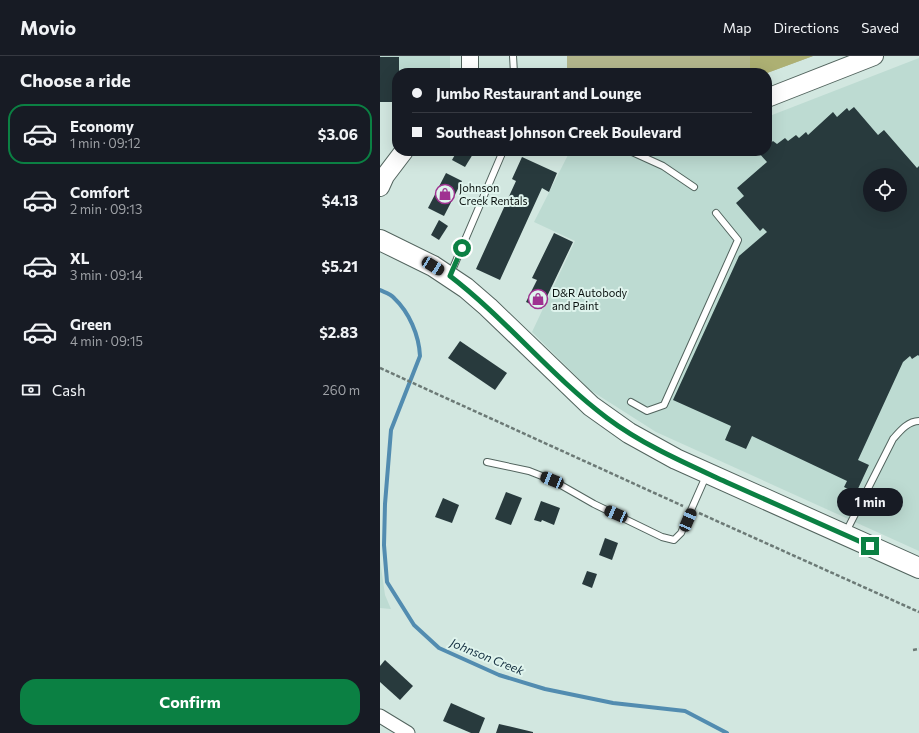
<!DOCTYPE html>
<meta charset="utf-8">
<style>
body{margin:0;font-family:Commissioner,sans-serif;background:#242831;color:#f1f3f6;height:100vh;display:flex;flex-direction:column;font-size:15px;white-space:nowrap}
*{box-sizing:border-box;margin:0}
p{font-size:13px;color:#9ea1a6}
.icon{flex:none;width:22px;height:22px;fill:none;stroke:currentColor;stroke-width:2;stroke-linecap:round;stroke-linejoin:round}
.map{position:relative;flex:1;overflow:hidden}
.side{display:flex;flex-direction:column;background:#171b24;width:380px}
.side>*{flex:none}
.banner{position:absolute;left:12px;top:12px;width:380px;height:88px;border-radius:16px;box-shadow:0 4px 16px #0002;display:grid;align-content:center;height:88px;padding:0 20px;background:#171b24}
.controls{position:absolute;left:483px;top:112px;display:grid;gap:8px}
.controls a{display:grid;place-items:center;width:44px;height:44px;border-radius:50%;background:#171b24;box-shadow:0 4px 16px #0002;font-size:20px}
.end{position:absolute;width:18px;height:18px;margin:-9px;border:5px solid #0b8043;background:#fff;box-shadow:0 0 0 2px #fff}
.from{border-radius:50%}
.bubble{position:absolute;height:28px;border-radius:14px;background:#171b24;box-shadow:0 4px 16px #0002;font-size:13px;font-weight:700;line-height:28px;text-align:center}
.car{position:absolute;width:12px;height:24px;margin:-12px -6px;border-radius:5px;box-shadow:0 0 3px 1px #0007;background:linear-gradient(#222 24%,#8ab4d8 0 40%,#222 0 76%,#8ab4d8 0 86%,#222 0)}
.banner b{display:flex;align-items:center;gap:14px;height:38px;font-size:15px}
.banner b+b{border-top:1px solid #363941}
.banner i{width:10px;height:10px;background:#f1f3f6}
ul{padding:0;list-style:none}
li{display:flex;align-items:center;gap:12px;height:60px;margin:0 8px 6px;padding:0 12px;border:2px solid transparent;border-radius:16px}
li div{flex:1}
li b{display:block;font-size:15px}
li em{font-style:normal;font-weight:700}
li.on{border-color:#0b8043}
li>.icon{width:36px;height:36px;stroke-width:1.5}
h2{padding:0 20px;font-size:18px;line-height:48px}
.pay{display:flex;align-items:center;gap:10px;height:44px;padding:0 20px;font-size:15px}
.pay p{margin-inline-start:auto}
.action{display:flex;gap:8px;margin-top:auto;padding:8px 20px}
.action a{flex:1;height:46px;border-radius:16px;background:#0b8043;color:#fff;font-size:16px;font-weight:700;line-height:46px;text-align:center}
header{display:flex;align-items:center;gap:24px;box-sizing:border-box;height:56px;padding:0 20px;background:#171b24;border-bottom:1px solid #363941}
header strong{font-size:19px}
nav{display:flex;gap:22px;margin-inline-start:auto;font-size:14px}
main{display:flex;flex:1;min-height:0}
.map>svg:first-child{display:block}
</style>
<header>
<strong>Movio</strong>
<nav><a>Map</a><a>Directions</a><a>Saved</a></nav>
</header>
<main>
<section class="side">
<h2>Choose a ride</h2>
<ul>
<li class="on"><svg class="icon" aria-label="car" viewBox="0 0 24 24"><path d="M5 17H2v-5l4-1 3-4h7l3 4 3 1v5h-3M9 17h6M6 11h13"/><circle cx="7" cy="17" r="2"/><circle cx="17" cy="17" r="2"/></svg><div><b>Economy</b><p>1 min · 09:12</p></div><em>$3.06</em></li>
<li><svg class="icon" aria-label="car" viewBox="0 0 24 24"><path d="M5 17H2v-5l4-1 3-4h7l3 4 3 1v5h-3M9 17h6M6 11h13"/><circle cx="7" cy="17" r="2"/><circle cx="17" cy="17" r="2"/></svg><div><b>Comfort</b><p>2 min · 09:13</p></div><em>$4.13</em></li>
<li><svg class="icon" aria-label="car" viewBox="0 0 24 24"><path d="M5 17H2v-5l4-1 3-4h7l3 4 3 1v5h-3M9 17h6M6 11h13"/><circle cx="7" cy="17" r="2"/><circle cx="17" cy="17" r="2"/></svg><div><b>XL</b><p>3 min · 09:14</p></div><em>$5.21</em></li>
<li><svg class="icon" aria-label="car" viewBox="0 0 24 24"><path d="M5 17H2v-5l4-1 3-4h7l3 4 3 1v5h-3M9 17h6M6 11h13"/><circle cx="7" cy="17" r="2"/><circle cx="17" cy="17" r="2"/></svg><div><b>Green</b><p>4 min · 09:15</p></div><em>$2.83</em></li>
</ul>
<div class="pay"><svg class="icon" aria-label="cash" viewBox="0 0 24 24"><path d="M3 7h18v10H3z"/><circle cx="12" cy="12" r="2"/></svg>Cash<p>260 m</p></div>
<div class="action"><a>Confirm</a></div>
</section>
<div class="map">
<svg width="539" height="677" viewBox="0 0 539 677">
<rect width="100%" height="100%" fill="#d2e7e0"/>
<g fill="#bddbd2" fill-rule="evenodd">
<polygon points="0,0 70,0 70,17 17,17 0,45"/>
<path d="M539 2V495L276 376 210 334 152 276 195 185 154 166 190 95H387V61ZM490 119H520V149H490Z"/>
<polygon points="0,504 5,539 11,553 0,552"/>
</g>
<polygon fill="#b3b68c" points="187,0 433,0 387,17 187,17"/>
<polygon fill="#adb073" points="370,0 433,0 387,17 370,17"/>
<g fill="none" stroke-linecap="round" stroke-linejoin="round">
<path stroke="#528cb0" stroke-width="4" d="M0 234C4 236 11 238 14 242 29 256 39 279 40 300L11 374 5 448 4 489 7 526 34 569 59 592 119 619 165 633 233 647 305 655 347 677"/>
</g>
<g fill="#283a3d" fill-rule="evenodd">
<polygon points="0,1 19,1 19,17 17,17 17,46 0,46"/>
<path d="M474 51 498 79 504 74 537 112 539 110V300L538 299 532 303 530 300 523 306 478 404 489 409 476 437 464 431 467 425 372 380 366 393 345 384 351 370 293 344 359 200 387 176 383 172 380 175 356 147 364 140 357 132 387 106 379 97 387 95V90L393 85 397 88 405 82 408 85 416 79 419 82 426 76 428 79 453 56 457 61 467 52 469 55ZM490 119H520V149H490Z"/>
<polygon points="77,95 88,95 93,98 85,111 72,104"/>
<polygon points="142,101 177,117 169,136 162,132 120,224 96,213 136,125 132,123"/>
<polygon points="66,117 82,125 64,160 48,152"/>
<polygon points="59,164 68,170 59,184 51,179"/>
<polygon points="174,177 193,186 161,253 146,246 157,224 152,222"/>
<polygon points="80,285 127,317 115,334 68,302"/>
<polygon points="126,436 142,442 131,469 115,463"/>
<polygon points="63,442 79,449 72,467 55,461"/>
<polygon points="161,445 180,452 174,469 162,464 161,466 154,464"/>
<polygon points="225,482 238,487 232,504 219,499"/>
<polygon points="207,515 217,518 212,532 202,528"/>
<polygon points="5,604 33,630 20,644 0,626 0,610"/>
<polygon points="71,647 105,662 99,677 91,677 63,665"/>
<polygon points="119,668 153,676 153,677 116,677"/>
</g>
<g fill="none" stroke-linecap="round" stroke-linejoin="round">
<g stroke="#52645e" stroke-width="8">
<g id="service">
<polyline points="133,0 134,17"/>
<polyline points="250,95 283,110 314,131"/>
<polyline points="70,219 123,95"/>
<polyline points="251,346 267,355 284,349 358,184 336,157"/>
<polyline points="107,406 149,415 172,424 214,448 282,481 294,484 301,477 326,420"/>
<path d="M466 476 513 383C520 375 528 365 539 365"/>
</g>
</g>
<g stroke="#52645e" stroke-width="15">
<polyline id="minor" points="0,660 28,677"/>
</g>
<g stroke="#52645e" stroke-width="18">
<polyline id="tertiary" points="90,0 90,17"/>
</g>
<g stroke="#52645e" stroke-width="20">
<g id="secondary">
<polyline points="387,42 494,0"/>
<polyline points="0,131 5,120 24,95"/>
</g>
</g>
<g stroke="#52645e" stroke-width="22">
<polyline id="primary" points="0,184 53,210 86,232 108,251 211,350 249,377 296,403 539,512"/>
</g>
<g stroke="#6c7a76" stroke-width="2.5" stroke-dasharray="4 2" stroke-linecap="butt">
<polyline points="0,312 303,450"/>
<polyline points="319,457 539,556"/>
<polyline points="533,594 539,593"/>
</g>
<use href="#service" stroke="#fff" stroke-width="6"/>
<use href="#minor" stroke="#fff" stroke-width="13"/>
<use href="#tertiary" stroke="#fff" stroke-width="16"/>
<use href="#secondary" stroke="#fff" stroke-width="18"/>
<use href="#primary" stroke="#fff" stroke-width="20"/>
</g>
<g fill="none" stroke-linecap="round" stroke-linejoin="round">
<path stroke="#0b8043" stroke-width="5" d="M82 192 70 220C126 263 170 319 227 362 263 389 305 407 346 426 394 447 442 469 490 490"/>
</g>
<defs>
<g id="shop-ring" transform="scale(1)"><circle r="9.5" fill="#dff4ed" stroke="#9f3291" stroke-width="1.5"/><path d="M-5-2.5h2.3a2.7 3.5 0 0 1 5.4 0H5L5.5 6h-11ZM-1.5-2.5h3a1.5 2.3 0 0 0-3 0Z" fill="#9f3291"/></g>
</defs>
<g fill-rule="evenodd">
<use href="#shop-ring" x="65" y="138"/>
<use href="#shop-ring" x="158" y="243"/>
</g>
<g text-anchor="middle" stroke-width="4" stroke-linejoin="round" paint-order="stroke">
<g font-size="11" fill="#080f0d" stroke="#dff4ed" text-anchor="start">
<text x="79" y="136">Johnson<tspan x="79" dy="13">Creek Rentals</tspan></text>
<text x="172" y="241">D&amp;R Autobody<tspan x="172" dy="13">and Paint</tspan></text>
</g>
<g font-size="12" font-style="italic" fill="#132e3f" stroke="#dff4ed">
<text transform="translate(107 601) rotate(22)" y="4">Johnson Creek</text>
</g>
</g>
</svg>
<div class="controls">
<a><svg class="icon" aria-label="locate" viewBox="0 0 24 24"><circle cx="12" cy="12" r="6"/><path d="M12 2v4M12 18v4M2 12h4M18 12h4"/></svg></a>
</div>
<i class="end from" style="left:82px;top:192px"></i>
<i class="end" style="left:490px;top:490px"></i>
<div class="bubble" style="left:457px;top:432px;width:66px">1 min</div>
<i class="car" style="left:53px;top:210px;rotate:122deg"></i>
<i class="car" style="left:172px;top:424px;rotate:292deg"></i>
<i class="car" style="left:236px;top:458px;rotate:293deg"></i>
<i class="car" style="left:308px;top:464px;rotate:23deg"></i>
<div class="banner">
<b><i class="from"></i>Jumbo Restaurant and Lounge</b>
<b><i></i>Southeast Johnson Creek Boulevard</b>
</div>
</div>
</main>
